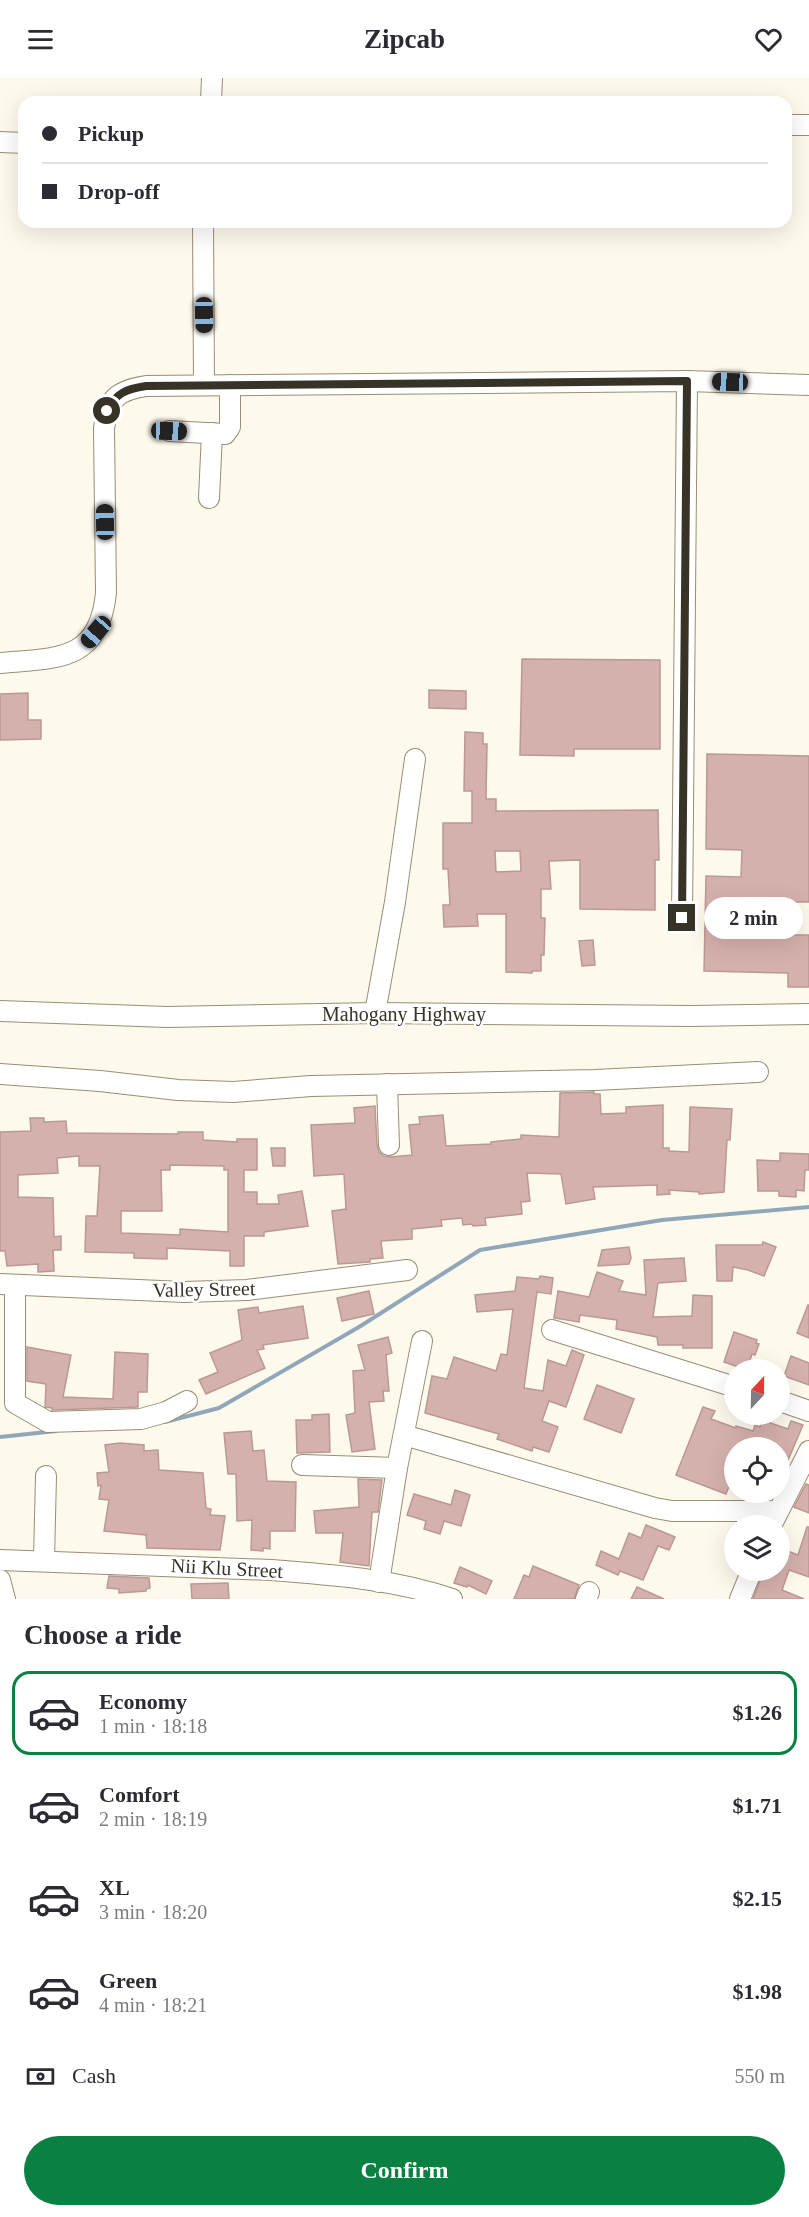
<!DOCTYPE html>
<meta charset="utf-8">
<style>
body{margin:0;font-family:Georgia,serif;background:#f2f2f3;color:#2b2b33;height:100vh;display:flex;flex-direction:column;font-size:22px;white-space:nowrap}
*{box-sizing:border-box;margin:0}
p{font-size:20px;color:#7c7c81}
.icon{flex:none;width:33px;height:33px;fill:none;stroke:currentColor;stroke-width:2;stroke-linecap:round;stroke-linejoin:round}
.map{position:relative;height:1521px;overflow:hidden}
.details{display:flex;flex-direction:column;background:#fff;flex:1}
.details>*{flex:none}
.hud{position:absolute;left:18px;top:18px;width:774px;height:132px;border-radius:18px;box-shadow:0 6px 24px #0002;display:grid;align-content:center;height:132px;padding:0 24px;background:#fff}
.needle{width:39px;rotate:22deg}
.fabs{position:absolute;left:724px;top:1281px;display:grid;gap:12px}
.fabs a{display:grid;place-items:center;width:66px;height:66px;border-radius:50%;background:#fff;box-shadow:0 6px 24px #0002;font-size:30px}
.end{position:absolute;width:27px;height:27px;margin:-14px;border:8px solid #383327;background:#fff;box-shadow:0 0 0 3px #fff}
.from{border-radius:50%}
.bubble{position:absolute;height:42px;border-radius:21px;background:#fff;box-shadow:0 6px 24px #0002;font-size:20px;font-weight:800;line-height:42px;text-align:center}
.car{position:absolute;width:18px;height:36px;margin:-18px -9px;border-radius:8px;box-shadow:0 0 4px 2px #0007;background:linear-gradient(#222 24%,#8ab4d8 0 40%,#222 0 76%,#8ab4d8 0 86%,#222 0)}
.hud b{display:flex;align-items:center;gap:21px;height:57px;font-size:22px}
.hud b+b{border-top:2px solid #e1e1e2}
.hud i{width:15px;height:15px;background:#2b2b33}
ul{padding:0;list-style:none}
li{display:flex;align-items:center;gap:18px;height:84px;margin:0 12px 9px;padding:0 12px;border:3px solid transparent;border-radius:18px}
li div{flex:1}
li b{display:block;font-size:22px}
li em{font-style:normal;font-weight:800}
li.on{border-color:#0b8043}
li>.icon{width:54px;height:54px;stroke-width:1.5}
h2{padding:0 24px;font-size:27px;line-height:72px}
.pay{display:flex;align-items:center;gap:15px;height:66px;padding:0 24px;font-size:22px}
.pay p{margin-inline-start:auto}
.button{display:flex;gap:12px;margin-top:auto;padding:12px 24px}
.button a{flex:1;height:69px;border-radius:36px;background:#0b8043;color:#fff;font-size:24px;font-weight:800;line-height:69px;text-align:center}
header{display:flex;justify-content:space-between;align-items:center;height:78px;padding:0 24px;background:#fff;font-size:27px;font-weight:800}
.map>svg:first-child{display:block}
</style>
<header><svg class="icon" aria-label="menu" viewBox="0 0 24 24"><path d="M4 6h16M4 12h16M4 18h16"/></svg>Zipcab<svg class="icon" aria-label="heart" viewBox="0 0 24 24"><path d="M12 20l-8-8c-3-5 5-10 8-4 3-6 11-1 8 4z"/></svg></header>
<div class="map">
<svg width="809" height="1521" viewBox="0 0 809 1521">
<rect width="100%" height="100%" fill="#fef9ed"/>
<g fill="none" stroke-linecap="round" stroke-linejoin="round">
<g stroke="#90a7b9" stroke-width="4">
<polyline points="165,1344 219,1330 359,1249 480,1172 662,1142 809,1129"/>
<polyline points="0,1359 56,1353"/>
</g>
</g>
<g fill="#d5b1ad" stroke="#bb9894" stroke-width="1.5" fill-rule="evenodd">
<polygon points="522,581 660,582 660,671 574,671 574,678 520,677"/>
<polygon points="429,612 466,613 466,631 429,630"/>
<polygon points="28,615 28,642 41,642 41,661 0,662 0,616"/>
<path d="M465 654 483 655V666H487L486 721H496V733L658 732 659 782H655V832L580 831V782L549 783 551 811H541V840H545L544 877H541V893H532V895L506 894V836H477L478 848 444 849 443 827H450L448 791H443V745H472V713H464ZM495 773H520L521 793 496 794Z"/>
<polygon points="707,676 809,678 809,824 788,824 787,857 809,857 809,909 788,909 788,895 704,893 706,798 741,799 742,772 706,771"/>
<polygon points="593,862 595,887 582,888 579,863"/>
<polygon points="594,1014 594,1016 600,1016 601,1036 626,1035 626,1029 663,1027 663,1070 669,1070 669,1073 689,1074 690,1029 732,1031 730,1062 727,1062 724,1114 699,1116 699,1114 669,1112 670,1116 657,1117 657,1107 593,1109 595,1121 566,1126 561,1096 527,1095 530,1123 521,1124 522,1136 485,1140 486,1147 473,1148 472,1146 463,1147 462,1140 441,1142 442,1148 412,1151 412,1161 381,1163 383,1180 370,1181 370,1184 338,1186 332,1133 346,1131 344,1096 314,1098 311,1047 355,1045 354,1030 375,1028 377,1067 379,1074 384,1078 391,1079 412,1077 409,1047 420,1046 419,1039 443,1037 446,1068 491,1066 491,1064 521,1061 521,1057 559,1059 560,1015"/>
<path d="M30 1040H44V1044L66 1043 67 1055 178 1056V1054H203V1062L237 1064V1061H257V1092H244V1114H257V1126H279L278 1117 302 1113 308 1148 264 1154V1158H244V1188H230V1173L167 1170V1181L134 1180V1175L85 1174 86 1138H97L100 1088H79V1078L57 1080 58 1095 18 1097V1119L53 1120 54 1159 61 1158V1172H53L54 1193 38 1194V1186L7 1188 5 1173H0V1054L31 1053ZM170 1087 224 1088V1092H228V1154L180 1151V1157L121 1155V1133H162L161 1092H170Z"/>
<polygon points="271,1070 285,1070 285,1088 273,1088"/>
<polygon points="780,1075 809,1076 809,1092 805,1092 804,1113 796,1112 796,1119 779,1118 779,1113 758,1113 757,1082 780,1083"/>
<polygon points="763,1164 776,1169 764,1198 748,1192 733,1189 732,1203 717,1203 716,1167 762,1167"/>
<polygon points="629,1169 631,1180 629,1186 598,1188 602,1172"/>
<polygon points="684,1180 686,1203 658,1205 653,1239 692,1238 693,1217 712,1218 712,1270 683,1270 683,1267 658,1267 657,1259 616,1251 617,1242 580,1237 579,1244 554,1240 558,1213 589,1219 597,1194 623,1203 619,1213 646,1217 644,1182"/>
<polygon points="540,1198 553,1200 551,1216 537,1214 524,1310 543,1313 548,1282 566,1288 572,1272 584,1277 566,1329 549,1323 542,1343 558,1349 549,1374 533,1369 532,1373 497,1361 499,1356 425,1335 432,1298 447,1301 454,1279 496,1293 501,1276 507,1277 513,1231 477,1234 475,1217 515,1213 517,1199 539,1201"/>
<polygon points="369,1213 374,1236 342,1243 337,1220"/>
<polygon points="808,1227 809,1227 809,1260 797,1255"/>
<polygon points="303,1228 308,1260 263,1267 264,1271 257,1272 265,1290 206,1316 199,1302 218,1294 210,1275 242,1262 238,1232 258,1229 259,1235"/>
<polygon points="734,1254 757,1262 756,1265 759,1266 755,1277 752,1276 747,1292 724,1284"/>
<polygon points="388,1259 392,1275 386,1277 389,1313 383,1313 384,1323 369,1324 375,1371 352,1374 346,1337 355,1335 353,1293 365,1292 358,1267"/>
<polygon points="27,1269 71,1277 63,1319 113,1321 115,1274 148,1276 147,1314 138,1314 138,1329 52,1332 52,1330 45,1329 46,1306 27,1303"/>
<polygon points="791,1278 809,1285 809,1307 784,1298"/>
<polygon points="597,1307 634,1321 621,1355 584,1341"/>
<polygon points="703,1329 715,1333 711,1341 736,1350 736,1348 753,1353 755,1347 760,1349 762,1342 788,1351 791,1343 803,1347 780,1401 780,1370 735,1370 735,1393 726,1416 676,1397"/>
<polygon points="329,1336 330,1374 297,1375 296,1342 312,1342 312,1337"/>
<polygon points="251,1353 253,1373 264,1372 267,1403 296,1404 295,1453 270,1453 270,1471 263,1470 263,1473 251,1472 252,1442 237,1443 236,1396 228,1396 224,1355"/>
<polygon points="120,1365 144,1367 144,1373 158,1372 159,1392 203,1395 206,1430 211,1431 210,1437 225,1438 220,1472 147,1470 146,1457 104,1453 109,1422 99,1421 101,1407 98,1408 97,1395 109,1394 105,1367"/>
<polygon points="358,1401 382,1402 378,1434 372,1434 369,1488 340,1484 343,1455 316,1455 314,1433 359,1429"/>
<polygon points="806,1406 809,1407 809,1435 794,1429"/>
<polygon points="455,1412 470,1417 461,1448 444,1443 440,1456 424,1451 426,1443 407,1437 414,1416 451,1427"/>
<polygon points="646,1447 675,1459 669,1472 658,1468 643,1502 620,1493 618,1497 596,1487 601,1473 619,1481 629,1455 641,1460"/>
<polygon points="807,1449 809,1449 809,1499 789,1492 782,1512 804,1521 753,1521 764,1492 780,1492 780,1470 798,1477"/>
<polygon points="533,1488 579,1507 574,1521 514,1521 524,1497 529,1499"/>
<polygon points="460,1489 492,1503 486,1516 468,1507 467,1509 454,1505"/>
<polygon points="109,1498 149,1500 150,1510 146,1511 146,1513 119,1515 119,1511 107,1510"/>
<polygon points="228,1505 229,1521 192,1521 191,1506"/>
<polygon points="637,1509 664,1521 631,1521"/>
</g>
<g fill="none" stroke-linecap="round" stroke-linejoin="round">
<g stroke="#998e72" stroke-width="22">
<g id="minor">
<polyline points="211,24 212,0"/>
<polyline points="786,47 809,47"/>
<polyline points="0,64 24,65"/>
<polyline points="203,144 204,307"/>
<polyline points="169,353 225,356 230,349 230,307"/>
<polyline points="209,420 212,355"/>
<path d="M0 585C57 580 99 584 106 515L104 350C109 320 116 313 146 308L687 303 809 307"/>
<polyline points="682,840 687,303"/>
<polyline points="0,933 167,939 375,935 691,938 809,936"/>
<polyline points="375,935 395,824 415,681"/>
<polyline points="0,996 100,1003 178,1012 233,1014 311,1008 595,1002 758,994"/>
<polyline points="387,1006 389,1067"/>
<polyline points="0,1206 184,1214 247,1212 407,1192"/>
<polyline points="15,1207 15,1325 48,1344 141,1341 166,1334 187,1323"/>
<polyline points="552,1252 735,1309"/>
<polyline points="780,1323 809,1333"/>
<polyline points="404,1357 655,1430 672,1433 777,1433"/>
<polyline points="302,1387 397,1390"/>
<polyline points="771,1448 809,1373"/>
<path d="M0 1482 272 1492C332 1497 395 1501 452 1521"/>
<polyline points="44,1482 46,1398"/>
<polyline points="0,1502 5,1521"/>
<polyline points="379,1504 397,1390 422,1263"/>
<polyline points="586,1521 589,1514"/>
<polyline points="740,1521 752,1492"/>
</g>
</g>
<use href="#minor" stroke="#fff" stroke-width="20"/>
</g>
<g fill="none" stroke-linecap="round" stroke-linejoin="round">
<path stroke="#383327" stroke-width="8" d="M107 333C116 315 126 311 146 308L687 303 682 840"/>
</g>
<g text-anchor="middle" stroke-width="5" stroke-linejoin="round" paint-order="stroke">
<g font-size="20" fill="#383327" stroke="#fff">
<text x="404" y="943">Mahogany Highway</text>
<text transform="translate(204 1211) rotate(-1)" y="7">Valley Street</text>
<text transform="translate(227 1490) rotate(3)" y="7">Nii Klu Street</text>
</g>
</g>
</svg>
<div class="fabs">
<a><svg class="needle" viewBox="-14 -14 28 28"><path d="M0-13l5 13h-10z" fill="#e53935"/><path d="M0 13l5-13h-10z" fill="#7c7c81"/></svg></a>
<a><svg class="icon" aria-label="locate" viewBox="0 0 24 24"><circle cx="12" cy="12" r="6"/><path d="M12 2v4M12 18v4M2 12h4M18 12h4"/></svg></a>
<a><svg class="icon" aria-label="layers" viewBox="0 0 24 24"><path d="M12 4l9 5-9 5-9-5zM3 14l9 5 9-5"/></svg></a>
</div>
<i class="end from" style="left:107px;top:333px"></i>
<i class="end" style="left:682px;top:840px"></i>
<div class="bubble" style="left:704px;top:819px;width:99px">2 min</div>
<i class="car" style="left:204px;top:237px;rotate:179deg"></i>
<i class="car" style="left:730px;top:304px;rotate:272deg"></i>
<i class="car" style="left:169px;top:353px;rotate:92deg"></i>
<i class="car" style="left:105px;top:444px;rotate:359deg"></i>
<i class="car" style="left:96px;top:554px;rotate:221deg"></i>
<div class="hud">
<b><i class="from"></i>Pickup</b>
<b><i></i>Drop-off</b>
</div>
</div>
<section class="details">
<h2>Choose a ride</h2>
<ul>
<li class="on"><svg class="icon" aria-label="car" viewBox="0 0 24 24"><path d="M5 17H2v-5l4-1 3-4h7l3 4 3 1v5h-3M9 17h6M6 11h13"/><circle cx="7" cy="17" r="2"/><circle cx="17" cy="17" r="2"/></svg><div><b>Economy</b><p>1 min · 18:18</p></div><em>$1.26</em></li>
<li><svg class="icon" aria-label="car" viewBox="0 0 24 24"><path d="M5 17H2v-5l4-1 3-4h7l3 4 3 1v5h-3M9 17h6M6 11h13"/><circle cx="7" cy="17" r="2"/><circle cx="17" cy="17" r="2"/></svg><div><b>Comfort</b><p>2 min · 18:19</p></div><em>$1.71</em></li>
<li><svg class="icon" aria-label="car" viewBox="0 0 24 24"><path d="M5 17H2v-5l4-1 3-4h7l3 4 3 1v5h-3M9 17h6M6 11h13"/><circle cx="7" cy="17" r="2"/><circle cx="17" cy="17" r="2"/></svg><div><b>XL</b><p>3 min · 18:20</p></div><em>$2.15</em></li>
<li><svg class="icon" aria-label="car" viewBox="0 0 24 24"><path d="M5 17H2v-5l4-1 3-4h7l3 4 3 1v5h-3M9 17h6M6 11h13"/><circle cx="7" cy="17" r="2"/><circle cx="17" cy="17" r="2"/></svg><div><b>Green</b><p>4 min · 18:21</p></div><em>$1.98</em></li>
</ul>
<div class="pay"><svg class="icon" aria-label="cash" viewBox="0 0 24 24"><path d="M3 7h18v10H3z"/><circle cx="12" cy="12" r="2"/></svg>Cash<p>550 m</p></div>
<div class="button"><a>Confirm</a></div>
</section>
